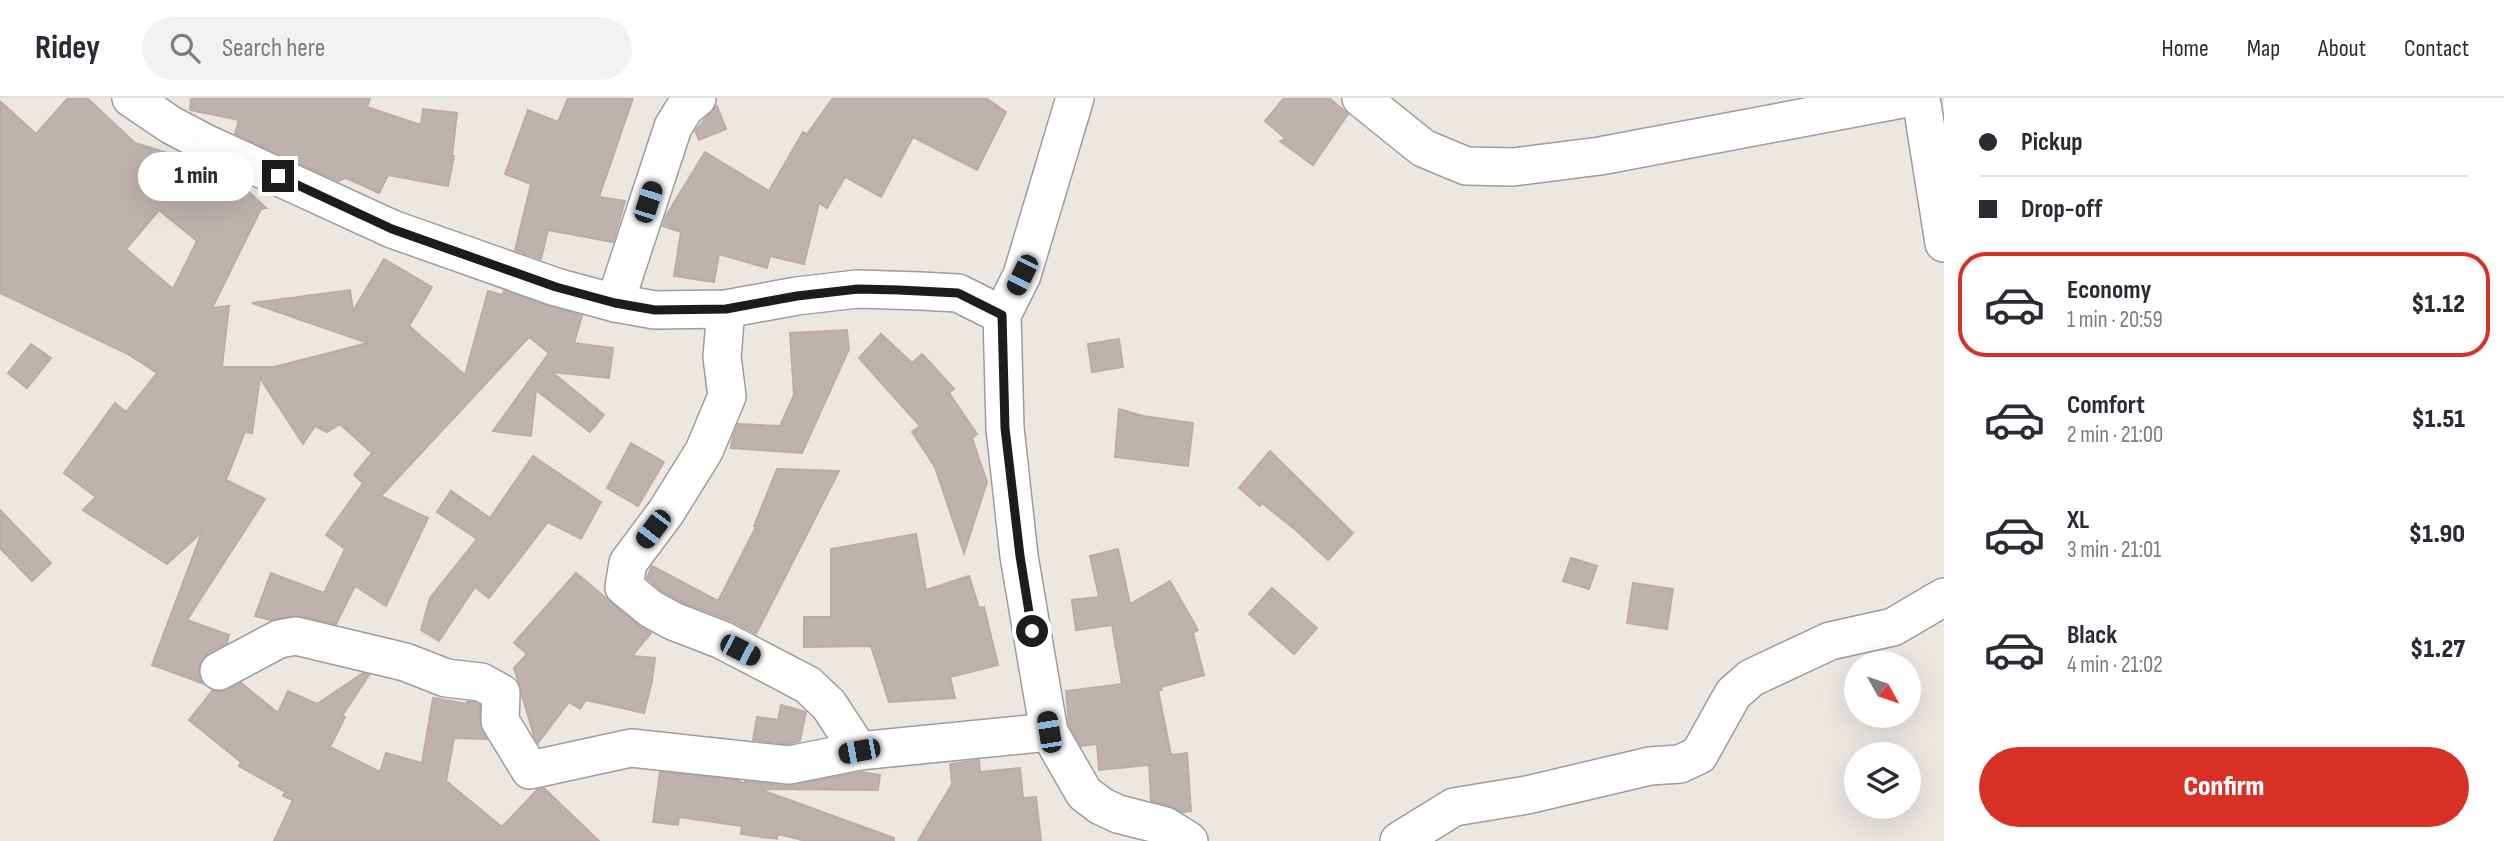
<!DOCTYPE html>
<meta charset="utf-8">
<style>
body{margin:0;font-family:"Sofia Sans Condensed",sans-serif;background:#f2f2f3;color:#2b2b33;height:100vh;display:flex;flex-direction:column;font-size:26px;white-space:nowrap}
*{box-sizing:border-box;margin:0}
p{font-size:23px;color:#7c7c81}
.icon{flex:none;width:38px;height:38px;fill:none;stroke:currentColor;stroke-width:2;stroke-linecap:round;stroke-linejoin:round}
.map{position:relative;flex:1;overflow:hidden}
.side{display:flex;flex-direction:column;background:#fff;width:560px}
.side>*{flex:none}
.banner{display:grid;align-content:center;height:154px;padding:0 35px;background:#fff}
.needle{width:46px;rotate:130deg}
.controls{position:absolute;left:1844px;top:553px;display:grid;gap:14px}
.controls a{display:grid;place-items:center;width:77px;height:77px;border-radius:50%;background:#fff;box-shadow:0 7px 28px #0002;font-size:35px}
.end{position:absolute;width:32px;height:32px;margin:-16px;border:9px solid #1c1c1c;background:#fff;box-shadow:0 0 0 4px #fff}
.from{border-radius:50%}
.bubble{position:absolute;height:49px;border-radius:24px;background:#fff;box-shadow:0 7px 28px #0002;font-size:23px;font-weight:800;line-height:49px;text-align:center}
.car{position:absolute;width:21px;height:42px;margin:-21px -10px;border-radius:9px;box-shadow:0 0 5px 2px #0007;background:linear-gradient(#222 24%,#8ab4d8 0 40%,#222 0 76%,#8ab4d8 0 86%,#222 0)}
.banner b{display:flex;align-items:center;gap:24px;height:66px;font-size:26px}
.banner b+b{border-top:2px solid #e1e1e2}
.banner i{width:18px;height:18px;background:#2b2b33}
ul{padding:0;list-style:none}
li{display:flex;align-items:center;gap:21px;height:105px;margin:0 14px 10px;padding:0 21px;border:4px solid transparent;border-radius:28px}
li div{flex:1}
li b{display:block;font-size:26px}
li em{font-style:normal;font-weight:800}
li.active{border-color:#d93025}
li>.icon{width:63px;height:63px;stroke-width:1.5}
.cta{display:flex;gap:14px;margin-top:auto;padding:14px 35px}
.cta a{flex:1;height:80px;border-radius:42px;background:#d93025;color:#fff;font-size:28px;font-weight:800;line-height:80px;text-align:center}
header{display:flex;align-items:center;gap:42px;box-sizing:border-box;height:98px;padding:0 35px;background:#fff;border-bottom:2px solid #e1e1e2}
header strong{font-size:33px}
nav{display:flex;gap:38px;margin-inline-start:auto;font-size:24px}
.search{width:490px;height:63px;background:#f2f2f3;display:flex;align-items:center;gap:18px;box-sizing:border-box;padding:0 24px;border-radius:38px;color:#7c7c81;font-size:26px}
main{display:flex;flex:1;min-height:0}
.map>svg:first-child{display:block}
</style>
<header>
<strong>Ridey</strong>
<div class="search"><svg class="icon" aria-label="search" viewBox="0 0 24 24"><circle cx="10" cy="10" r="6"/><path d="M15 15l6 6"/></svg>Search here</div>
<nav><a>Home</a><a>Map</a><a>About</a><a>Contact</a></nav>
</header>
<main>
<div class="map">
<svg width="1944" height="743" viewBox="0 0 1944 743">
<rect width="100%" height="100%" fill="#ede7e2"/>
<g fill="#bdb2ae" stroke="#bdaca5" stroke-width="2" fill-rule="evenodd">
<path d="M68 0H87L135 45 196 64 237 83 266 110 261 111 212 210 229 208 222 269H274L368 245 252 205 350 192 353 213 384 161 432 189 409 228 465 277 488 193 502 197 504 193 582 218 574 245 613 250 609 280 552 274 604 317 590 334 536 292 531 338 493 333 549 255 529 239 381 398 428 420 386 508 355 488 336 526 300 518 270 522 255 518 271 475 324 495 345 451 326 437 363 385 354 377 372 355 340 326 327 334 315 328 303 346 260 280 252 335 245 334 226 382 265 401 187 522 229 537 227 545 209 554 201 563 198 573 202 585 152 567 202 434 167 466 83 412 96 399 64 375 115 305 126 314 157 275 128 256 0 195V3L36 36ZM159 112 197 143 173 191 126 151Z"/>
<polygon points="191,0 370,0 367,9 421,27 423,11 457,15 452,58 454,58 448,88 388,77 379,95 346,80 338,83 235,36 239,22 190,12"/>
<polygon points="568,0 633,0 599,99 625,103 613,144 548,132 541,161 515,152 531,86 505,76 528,12 558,24"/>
<polygon points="833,0 986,0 1006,14 977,72 913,39 881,99 845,79 827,110 819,105 804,166 770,158 767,170 719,156 714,184 674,178 681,134 663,128 666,118 705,54 769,93 803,34 807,36"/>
<polygon points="1284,0 1329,0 1348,16 1313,67 1280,43 1286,41 1265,23"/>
<polygon points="717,8 726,31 699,42 695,33"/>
<polygon points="847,232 849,251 802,355 731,350 732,342 738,326 780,328 794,297 790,235"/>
<polygon points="881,236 912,265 922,256 954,291 949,295 977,336 972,340 987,384 964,455 935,369 912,334 920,328 859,260"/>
<polygon points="1119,241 1123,269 1092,274 1088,246"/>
<polygon points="31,246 51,260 27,290 8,275"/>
<polygon points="1119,311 1143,318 1193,325 1188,368 1115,359"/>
<polygon points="631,345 664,364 638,408 607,390"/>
<polygon points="1270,353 1353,435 1328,462 1297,433 1262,405 1260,408 1239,390"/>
<polygon points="533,358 601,404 581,441 548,424 489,500 475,489 439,543 421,532 430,500 477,441 437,414 451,393 490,420"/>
<polygon points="777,371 839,373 756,536 730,522 682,504 663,494 647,480 652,468 718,503 756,429 754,428"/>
<polygon points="0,412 51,465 32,483 0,450"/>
<polygon points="916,436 926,492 969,478 979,510 984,509 998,567 950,579 955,600 889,604 871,548 804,549 804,519 831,519 831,451"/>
<polygon points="1118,451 1130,506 1170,483 1198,532 1193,535 1204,577 1161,589 1162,592 1158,592 1171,657 1187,655 1191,713 1182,714 1170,708 1151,703 1149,667 1099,672 1097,646 1081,648 1069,627 1066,593 1122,586 1112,527 1076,532 1072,502 1099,499 1090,458"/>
<polygon points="1571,460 1597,468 1589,491 1563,483"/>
<polygon points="576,475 638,527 651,535 632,558 655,560 652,583 644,615 586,602 580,611 569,604 538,645 534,638 514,570 527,556 514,545"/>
<polygon points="1633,485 1673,491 1667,531 1627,525"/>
<polygon points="1272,490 1317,530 1294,556 1249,516"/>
<polygon points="363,575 369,577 342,618 345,619 330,649 380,674 386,655 422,665 433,600 467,606 467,604 475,604 480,607 479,623 487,641 454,640 446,683 502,729 537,692 544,690 599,743 274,743 293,702 283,698 285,694 239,668 241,664 189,622 213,592 219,594 228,592 241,585 278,615 288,593 317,606"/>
<polygon points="781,607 806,614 800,643 788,646 753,642 757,619 778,622"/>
<polygon points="979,662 980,674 1020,670 1023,700 1036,699 1041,743 918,743 952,686 950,666"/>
<polygon points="660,674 737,682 745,686 745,683 787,688 861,674 880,677 878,692 759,691 894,740 894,743 806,743 778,736 777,741 741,736 742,728 679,719 678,727 653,724"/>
</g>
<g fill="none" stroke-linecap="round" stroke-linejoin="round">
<g stroke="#9d9d9d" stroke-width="40">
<g id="street">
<polyline points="131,0 171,27 205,45 392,131 556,189 615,205 655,212 726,211 797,198 857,191 920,193 958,195 1002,217"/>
<polyline points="1075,0 1022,177 1002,217 1005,330 1019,458 1049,634 1084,695 1101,708 1118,716 1165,728 1189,743"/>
<polyline points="1361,0 1423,50 1466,68 1513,69 1600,58 1907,0"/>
<polyline points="1921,0 1944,145"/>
<polyline points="615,205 673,29 684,11 697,0"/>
<polyline points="726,211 722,259 727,298 704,353 666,414 628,465 624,489 651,511 673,523 722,542 808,587 829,607 859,653"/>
<polyline points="219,573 279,541 296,538 405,564 446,580 481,584 501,595 500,623 530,672 631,650 789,667 859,653 1049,634"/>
<polyline points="1399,743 1454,709 1527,697 1650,668 1680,666 1699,657 1733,596 1751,580 1830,543 1893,529 1944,499"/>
</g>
</g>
<use href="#street" stroke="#fff" stroke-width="37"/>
</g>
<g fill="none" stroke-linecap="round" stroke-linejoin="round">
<polyline stroke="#1c1c1c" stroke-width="9" points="278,78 392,131 556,189 615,205 655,212 726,211 797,198 858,191 899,192 958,195 1002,217 1005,330 1020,458 1032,533"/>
</g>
</svg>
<div class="controls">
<a><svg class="needle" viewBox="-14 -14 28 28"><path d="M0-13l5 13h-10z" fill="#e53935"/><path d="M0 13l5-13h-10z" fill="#7c7c81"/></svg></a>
<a><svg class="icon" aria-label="layers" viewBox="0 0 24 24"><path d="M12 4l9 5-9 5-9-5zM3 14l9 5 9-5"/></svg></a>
</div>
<i class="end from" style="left:1032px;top:533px"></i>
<i class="end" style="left:278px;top:78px"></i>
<div class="bubble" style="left:138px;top:54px;width:116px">1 min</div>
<i class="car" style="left:648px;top:104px;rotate:18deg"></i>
<i class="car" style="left:1022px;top:177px;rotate:206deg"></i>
<i class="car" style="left:653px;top:431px;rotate:217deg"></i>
<i class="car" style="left:740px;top:552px;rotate:117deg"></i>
<i class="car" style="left:1049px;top:634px;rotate:351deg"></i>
<i class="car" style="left:859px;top:653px;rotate:259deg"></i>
</div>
<section class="side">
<div class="banner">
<b><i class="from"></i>Pickup</b>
<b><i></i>Drop-off</b>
</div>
<ul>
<li class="active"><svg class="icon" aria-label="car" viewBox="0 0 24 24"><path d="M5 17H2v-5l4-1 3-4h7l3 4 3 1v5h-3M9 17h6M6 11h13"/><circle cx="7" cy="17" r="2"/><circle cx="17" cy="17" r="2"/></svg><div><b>Economy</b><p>1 min · 20:59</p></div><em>$1.12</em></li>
<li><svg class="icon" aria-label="car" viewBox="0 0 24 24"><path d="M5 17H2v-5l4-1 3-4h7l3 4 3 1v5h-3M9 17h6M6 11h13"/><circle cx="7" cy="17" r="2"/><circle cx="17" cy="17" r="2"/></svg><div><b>Comfort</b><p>2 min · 21:00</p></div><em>$1.51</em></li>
<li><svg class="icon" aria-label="car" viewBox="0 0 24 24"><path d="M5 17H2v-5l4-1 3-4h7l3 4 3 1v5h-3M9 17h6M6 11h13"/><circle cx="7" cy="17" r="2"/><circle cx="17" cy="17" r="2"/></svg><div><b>XL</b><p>3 min · 21:01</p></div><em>$1.90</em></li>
<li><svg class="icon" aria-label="car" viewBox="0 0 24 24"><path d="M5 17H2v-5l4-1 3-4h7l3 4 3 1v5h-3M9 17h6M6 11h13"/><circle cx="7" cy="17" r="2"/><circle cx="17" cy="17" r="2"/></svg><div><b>Black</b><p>4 min · 21:02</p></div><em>$1.27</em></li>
</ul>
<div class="cta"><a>Confirm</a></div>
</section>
</main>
